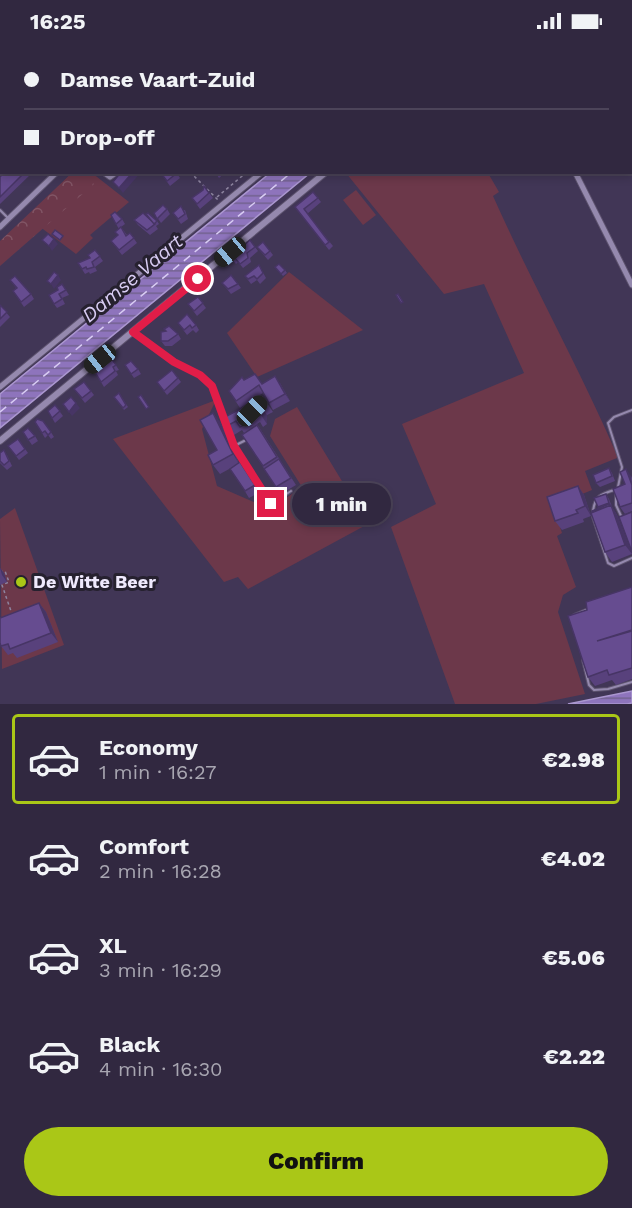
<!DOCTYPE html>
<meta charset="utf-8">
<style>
body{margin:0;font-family:"Work Sans",sans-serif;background:#3d344b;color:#f1f3f6;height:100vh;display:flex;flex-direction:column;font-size:22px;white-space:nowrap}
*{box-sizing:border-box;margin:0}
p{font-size:20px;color:#a8a6b1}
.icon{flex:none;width:33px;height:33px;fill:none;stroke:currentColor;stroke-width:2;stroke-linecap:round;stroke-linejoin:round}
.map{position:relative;height:662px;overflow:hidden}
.details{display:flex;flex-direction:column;background:#312840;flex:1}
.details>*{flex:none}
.top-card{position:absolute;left:0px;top:0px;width:633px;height:132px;box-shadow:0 3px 9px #0003,0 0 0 2px #4c4459;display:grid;align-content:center;height:132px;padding:0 24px;background:#312840}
.end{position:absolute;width:27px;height:27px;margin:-14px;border:8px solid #e11d48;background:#fff;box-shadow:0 0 0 3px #fff}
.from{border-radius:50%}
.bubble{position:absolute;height:42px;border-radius:21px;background:#312840;box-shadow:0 3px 9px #0003,0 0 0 2px #4c4459;font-size:20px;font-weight:800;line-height:42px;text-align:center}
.car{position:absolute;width:18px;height:36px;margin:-18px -9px;border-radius:8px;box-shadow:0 0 4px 2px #0007;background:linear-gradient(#222 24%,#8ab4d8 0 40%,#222 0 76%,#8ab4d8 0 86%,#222 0)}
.top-card b{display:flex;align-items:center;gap:21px;height:57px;font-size:22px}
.top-card b+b{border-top:2px solid #4c4459}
.top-card i{width:15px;height:15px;background:#f1f3f6}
ul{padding:10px 0 0;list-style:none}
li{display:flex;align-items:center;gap:18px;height:90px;margin:0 12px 9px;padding:0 12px;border:3px solid transparent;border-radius:6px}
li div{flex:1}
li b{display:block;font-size:22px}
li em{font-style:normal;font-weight:800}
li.on{border-color:#aac717}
li>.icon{width:54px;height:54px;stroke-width:1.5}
.primary-button{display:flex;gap:12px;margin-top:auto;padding:12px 24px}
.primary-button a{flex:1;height:69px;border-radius:36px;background:#aac717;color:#111;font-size:24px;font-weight:800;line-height:69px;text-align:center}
.status{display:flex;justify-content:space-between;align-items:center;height:42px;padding:0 30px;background:#312840;direction:ltr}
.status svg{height:16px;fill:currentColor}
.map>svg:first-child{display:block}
</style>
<div class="status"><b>16:25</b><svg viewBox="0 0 49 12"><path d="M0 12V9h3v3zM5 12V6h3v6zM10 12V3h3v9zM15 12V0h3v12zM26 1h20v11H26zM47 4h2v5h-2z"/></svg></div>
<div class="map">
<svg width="632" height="662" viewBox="0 0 632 662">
<defs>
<pattern id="forest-crowns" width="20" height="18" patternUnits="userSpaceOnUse" patternTransform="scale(1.5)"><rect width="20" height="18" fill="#6c384a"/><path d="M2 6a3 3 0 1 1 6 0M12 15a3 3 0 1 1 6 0" fill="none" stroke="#815565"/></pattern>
<pattern id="water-rules" width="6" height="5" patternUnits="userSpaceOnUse" patternTransform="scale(1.5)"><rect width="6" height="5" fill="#8e74bc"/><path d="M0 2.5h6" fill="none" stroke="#72628f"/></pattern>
</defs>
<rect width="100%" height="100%" fill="#413656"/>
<g fill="#6c384a">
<polygon points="72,131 92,131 129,160 90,193 93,196 76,212 27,175"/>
<path d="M346 131H488L499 150 493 154C532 242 579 325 617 413V416L585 429 592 448 553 464 562 491 557 494 576 545 563 553 558 570 585 652 536 662H455L391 485 436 462 402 382 524 331 484 242 444 252Z"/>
<polygon points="356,148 376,173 363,183 343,158"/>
<polygon points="289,230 363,288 257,335 227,291"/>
<polygon points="216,358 202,387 217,444 270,467 302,445 270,394 275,377 297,365 368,482 248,547 238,535 224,540 113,397"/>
<polygon points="15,466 64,603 2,627 0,477"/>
</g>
<polygon fill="url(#forest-crowns)" points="72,131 80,131 94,142 0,224 0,199"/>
<g fill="url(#water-rules)" stroke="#ab97d0" stroke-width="1.5">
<polygon points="270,131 310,131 0,386 0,352"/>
<polygon points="632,649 632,661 627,662 568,662"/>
</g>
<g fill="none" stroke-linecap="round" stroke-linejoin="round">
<g stroke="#d8ccf3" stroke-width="1.5" stroke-dasharray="8 6" stroke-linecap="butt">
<polyline points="449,2 451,0"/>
<polyline points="0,370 292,130"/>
</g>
<g stroke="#5c526d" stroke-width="4">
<g id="service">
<polyline points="0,168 9,177"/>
<polyline points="133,290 174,320 200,333 212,344 234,404 271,462 291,449"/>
<polyline points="234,404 248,397"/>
<polyline points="618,445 622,425 608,381 614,375 632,368"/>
<polyline points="616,451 616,463 622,476"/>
<path d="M593 469C595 454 601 452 614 448"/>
<polyline points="593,475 608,521 614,524 632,516"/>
<polyline points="574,573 586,568"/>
<polyline points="583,618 589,643 594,648 608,647 632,640"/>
</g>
</g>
<g stroke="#5c526d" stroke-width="7">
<g id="minor">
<polyline points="154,0 155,2"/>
<polyline points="284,0 285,2"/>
<polyline points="516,0 517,2"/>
<polyline points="42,2 43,0"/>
<polyline points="185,2 187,0"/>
<polyline points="331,2 333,0"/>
<polyline points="419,2 421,0"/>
<polyline points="0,28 2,29"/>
<polyline points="0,62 2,60"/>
<polyline points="103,130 110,135 117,130"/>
<polyline points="575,130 632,243"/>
<polyline points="0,185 57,130"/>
<polyline points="0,345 262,130"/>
</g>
</g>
<g stroke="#5c526d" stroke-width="8">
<g id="tertiary">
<polyline points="483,2 484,0"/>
<polyline points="0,399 326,130"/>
</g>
</g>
<g stroke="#8e85a0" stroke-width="1.5" stroke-dasharray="3 3" stroke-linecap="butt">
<polyline points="472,2 474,0"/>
<polyline points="190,130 219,159"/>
<polyline points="217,155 247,130"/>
<polyline points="0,530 5,529 9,540 2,543 12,572"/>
</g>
<use href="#service" stroke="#9589ae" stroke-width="2"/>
<use href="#minor" stroke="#9589ae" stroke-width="5"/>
<use href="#tertiary" stroke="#9589ae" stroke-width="6"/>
</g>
<g fill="#58417c">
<polygon points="196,0 227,0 225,2 195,2"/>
<polygon points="297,0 313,0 311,2 298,2"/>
<polygon points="343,0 364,0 365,2 341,2"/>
<polygon points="4,130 33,130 0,162 0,135"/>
<polygon points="160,130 176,130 180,136 170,144"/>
<polygon points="215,130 226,130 219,136"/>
<polygon points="204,144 213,156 200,167 192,156 203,148"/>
<polygon points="313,150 321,160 307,172 333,204 329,208 295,165"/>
<polygon points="167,167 170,172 161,181 154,171"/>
<polygon points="185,168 188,177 181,182 173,171"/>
<polygon points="122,177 125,182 121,185 127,193 130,191 137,201 122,213 111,199 118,193 119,187 116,182"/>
<polygon points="134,178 157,179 159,182 156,184 158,187 150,193 138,183"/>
<polygon points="250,198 258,209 250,216 251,220 243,226 238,220 236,222 230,215"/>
<polygon points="257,205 270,209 273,213 268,218"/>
<polygon points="95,208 103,219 95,225 97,229 90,232 89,230 85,232 78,221 90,216"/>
<polygon points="259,223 266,236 260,242 257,238 251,242 245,234"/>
<polygon points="275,225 285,228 287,231 283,234"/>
<polygon points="10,238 31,252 34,257 24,265 13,249 16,246"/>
<polygon points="222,241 238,242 241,246 231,252"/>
<polygon points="62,242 69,253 62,256 65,262 57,266 54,262 58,248"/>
<polygon points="198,255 206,266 197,274 188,262"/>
<polygon points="0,263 10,275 0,285"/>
<polygon points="178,281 196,283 199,288 196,291 193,288 187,293"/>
<polygon points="178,292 181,297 172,304 165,304 161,299"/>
<polygon points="109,313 119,328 116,329 118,333 104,345 93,327"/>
<polygon points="125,323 138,327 141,332 134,336"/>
<polygon points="172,328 181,340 167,353 157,340"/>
<polygon points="244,338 262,342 280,341 290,359 273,368 263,351 240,366 229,349"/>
<polygon points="84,340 94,353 85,361 74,347"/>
<polygon points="119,351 128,365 124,368 114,355"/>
<polygon points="263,355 273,370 267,373 267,382 263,385 260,380 257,382 296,443 281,452 242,393 244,391 242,388 234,393 227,384"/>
<polygon points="55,363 63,374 55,381 48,369"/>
<polygon points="220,380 239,421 240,420 260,450 249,456 231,426 220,432 213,423 217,408"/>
<polygon points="47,384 54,395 51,397 48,393 45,396 42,391"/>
<polygon points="23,390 35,394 38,399 32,403"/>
<polygon points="18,397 28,411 19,418 8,404"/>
<polygon points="0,411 7,413 12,424 7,428 0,421"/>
<polygon points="609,426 612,431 615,439 600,445 596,441"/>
<polygon points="631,434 632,436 632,469 625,472 620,465"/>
<polygon points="578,444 584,453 591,474 583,477 584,480 562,488 555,479"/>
<polygon points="606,452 609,457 612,465 617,473 632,512 612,520 605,510 598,465"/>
<polygon points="0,526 4,531 7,540 0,543"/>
<polygon points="632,545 632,637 616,643 612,638 595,644 588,635 587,568"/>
<polygon points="39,561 46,570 58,600 17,616 13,611 8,613 1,604"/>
</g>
<g fill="#473565">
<polygon points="2,33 2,42 0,44 0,35"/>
<polygon points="133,130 141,130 123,151 119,146"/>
<polygon points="54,197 58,202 52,209 49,204"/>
<polygon points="58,233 61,238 54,247 51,242"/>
<polygon points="275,334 280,341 290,359 285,352"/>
<polygon points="76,361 80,366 72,374 69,370"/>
<polygon points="260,364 267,373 267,382 261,373"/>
<polygon points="213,371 220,380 239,422 233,412"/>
<polygon points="626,427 631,434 632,443"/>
<polygon points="578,444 584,453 591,474 585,464"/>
<polygon points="611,463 617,473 632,512 625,503"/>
<polygon points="0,526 4,531 7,540 2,533"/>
<polygon points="39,561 46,570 58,600 51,591"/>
</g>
<g fill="#664c90" stroke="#473565" stroke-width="1.5">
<polygon points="91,0 104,0 102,2 90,2"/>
<polygon points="126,0 139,0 140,2 124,2"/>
<polygon points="196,0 214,0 213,2 195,2 195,1"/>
<polygon points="262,0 273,0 274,2 263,2"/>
<polygon points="343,0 353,0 352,2 341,2"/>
<polygon points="0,7 2,8 2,18 0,17"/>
<polygon points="4,130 25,130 0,155 0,135"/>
<polygon points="121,130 133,130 119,146 113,140"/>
<polygon points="160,130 176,130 177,131 167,139"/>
<polygon points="204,144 209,151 197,162 192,156 203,148"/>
<polygon points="313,150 318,156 304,167 329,200 325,203 295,165"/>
<polygon points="163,163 167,167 157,177 154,171"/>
<polygon points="181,164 185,172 178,177 173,171"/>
<polygon points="115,170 122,177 116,182 111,173"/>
<polygon points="143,171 155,182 147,188 134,178"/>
<polygon points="148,171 157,179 154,182 146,172"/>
<polygon points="121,185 126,194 130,191 134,196 119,208 111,199 118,193 115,190"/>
<polygon points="55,188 63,194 60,198 52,192"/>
<polygon points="48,192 54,197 49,204 42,198"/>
<polygon points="250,198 255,205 247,211 248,216 240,222 235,216 233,218 230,215"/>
<polygon points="263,200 270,209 265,213 257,205"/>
<polygon points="95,208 100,214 92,220 94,225 87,227 86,225 82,227 78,221 90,216 88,213"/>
<polygon points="279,222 285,228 281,232 275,225"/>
<polygon points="259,223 263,231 257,237 254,234 248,237 245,234"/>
<polygon points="54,230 58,233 51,242 47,239"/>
<polygon points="231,233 238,242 228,247 222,241"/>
<polygon points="15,234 31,252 21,260 13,249 17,246 10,238"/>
<polygon points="62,242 66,248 59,252 62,257 54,262 49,253 58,248 57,245"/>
<polygon points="398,252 403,260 401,261 396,253"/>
<polygon points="198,255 203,261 194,269 188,262"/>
<polygon points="0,263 7,270 0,277"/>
<polygon points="187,272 196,283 192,286 190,283 184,288 178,281"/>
<polygon points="169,284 178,292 168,299 161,299 161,290 166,289 164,287"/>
<polygon points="109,313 116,323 113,325 115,329 101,340 93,327"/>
<polygon points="131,319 138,327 131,332 125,323"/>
<polygon points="172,328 178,336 164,349 157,340"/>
<polygon points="255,332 262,342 275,334 285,352 269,361 259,343 236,359 229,349 242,335 244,338"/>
<polygon points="84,340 91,349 82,356 74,347"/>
<polygon points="119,351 126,363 123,366 114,355"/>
<polygon points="141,353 149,365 146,367 138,355"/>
<polygon points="71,355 76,361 69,370 63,362"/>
<polygon points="263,355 266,361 260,364 261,373 256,375 254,371 250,373 253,378 240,385 236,379 227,384 223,376"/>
<polygon points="55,363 60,369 52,376 48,369"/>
<polygon points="213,371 233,412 213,423 208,413 217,408 200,378"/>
<polygon points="37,377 43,379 51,390 48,393 45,389 42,391 35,380"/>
<polygon points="257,383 277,415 263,424 242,393"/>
<polygon points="28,386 35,394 28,398 23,390"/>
<polygon points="18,397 25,407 16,414 8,404"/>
<polygon points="4,408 9,419 4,423 0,419 0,411"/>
<polygon points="279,417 291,436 276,445 264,427"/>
<polygon points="240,420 255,443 245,449 230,427"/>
<polygon points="609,426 612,434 596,441 593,433"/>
<polygon points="626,427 632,443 632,461 620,465 613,447 625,442 620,430"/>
<polygon points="578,444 585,464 576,468 578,471 555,479 547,455"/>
<polygon points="606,452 609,461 598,465 594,456"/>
<polygon points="609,462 610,464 592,470 592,469"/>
<polygon points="611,463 625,503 605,510 591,471"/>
<polygon points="632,470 632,510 619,475"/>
<polygon points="632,545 632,588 597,599 632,589 632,626 609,633 607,628 588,635 568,574 587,568 586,560"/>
<polygon points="39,561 51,591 10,607 8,602 1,604 0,601 0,576"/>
</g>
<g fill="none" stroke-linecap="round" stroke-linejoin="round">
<polyline stroke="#e11d48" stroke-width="8" points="198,237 133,290 174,320 200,333 212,344 234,404 271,462"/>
</g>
<circle fill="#aac717" stroke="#26212f" stroke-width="2" cx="21" cy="540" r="6"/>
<g text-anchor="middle" stroke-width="6" stroke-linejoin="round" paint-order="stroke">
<g font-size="18" font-weight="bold" fill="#efe9fd" stroke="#26212f" text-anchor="start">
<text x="33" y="546">De Witte Beer</text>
</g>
<g font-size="20" font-style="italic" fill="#d8ccf3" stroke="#26212f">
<text transform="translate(132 236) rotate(-40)" y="7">Damse Vaart</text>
</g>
</g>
</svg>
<i class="end from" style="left:198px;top:237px"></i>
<i class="end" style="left:271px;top:462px"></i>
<div class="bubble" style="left:292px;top:441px;width:99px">1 min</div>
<i class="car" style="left:230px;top:210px;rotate:230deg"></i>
<i class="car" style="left:100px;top:317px;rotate:231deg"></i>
<i class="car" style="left:252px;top:369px;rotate:45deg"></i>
<div class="top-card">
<b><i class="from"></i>Damse Vaart-Zuid</b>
<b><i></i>Drop-off</b>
</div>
</div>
<section class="details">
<ul>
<li class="on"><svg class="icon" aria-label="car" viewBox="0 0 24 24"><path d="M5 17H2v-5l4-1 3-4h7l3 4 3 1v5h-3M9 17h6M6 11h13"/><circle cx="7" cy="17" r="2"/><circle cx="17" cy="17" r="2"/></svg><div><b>Economy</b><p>1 min · 16:27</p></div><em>€2.98</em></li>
<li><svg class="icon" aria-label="car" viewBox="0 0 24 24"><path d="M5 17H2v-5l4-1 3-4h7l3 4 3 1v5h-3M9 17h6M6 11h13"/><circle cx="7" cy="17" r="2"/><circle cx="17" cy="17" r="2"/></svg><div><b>Comfort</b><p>2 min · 16:28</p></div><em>€4.02</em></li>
<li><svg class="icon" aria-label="car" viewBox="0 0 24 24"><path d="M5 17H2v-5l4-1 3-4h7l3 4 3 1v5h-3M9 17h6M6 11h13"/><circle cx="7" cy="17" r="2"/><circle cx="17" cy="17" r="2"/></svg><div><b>XL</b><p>3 min · 16:29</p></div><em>€5.06</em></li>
<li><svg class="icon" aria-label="car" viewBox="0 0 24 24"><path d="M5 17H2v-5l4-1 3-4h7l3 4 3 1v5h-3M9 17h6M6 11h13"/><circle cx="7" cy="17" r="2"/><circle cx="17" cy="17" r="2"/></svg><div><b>Black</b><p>4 min · 16:30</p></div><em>€2.22</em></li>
</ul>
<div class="primary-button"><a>Confirm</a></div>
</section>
